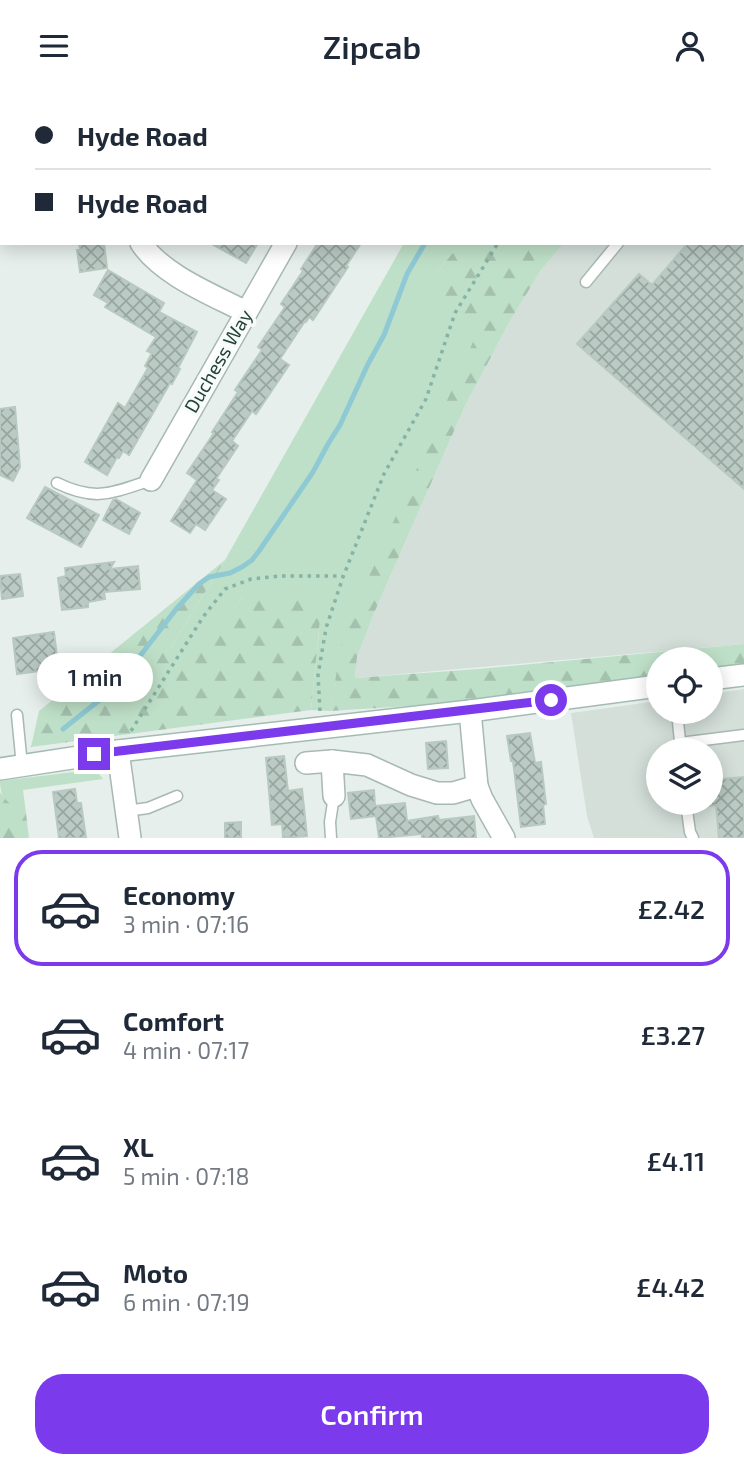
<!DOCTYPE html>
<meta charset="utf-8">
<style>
body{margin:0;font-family:"Exo 2",sans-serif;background:#f2f2f3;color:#1f2937;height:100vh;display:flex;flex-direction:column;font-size:26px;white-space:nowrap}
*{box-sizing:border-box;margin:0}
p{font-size:23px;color:#747a83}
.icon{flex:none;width:38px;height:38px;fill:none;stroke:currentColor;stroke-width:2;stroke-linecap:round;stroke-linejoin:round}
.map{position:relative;height:747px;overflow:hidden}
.panel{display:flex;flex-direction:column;background:#fff;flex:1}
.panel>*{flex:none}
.top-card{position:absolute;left:0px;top:0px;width:746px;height:154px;box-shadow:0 4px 18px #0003;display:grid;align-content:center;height:154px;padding:0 35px;background:#fff}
.tools{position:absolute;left:646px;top:556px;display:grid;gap:14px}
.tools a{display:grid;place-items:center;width:77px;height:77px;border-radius:50%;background:#fff;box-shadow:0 4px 18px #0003;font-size:35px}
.end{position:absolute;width:32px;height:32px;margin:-16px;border:9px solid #7c3aed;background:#fff;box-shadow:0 0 0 4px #fff}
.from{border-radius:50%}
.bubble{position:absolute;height:49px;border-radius:24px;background:#fff;box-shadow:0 4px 18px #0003;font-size:23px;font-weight:600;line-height:49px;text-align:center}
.top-card b{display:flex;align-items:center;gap:24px;height:66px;font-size:26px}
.top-card b+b{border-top:2px solid #e0e1e3}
.top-card i{width:18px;height:18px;background:#1f2937}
ul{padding:12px 0 0;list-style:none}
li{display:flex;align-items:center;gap:21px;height:116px;margin:0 14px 10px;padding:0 21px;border:4px solid transparent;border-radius:28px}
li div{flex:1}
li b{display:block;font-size:26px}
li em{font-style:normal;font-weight:600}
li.on{border-color:#7c3aed}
li>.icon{width:63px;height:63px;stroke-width:1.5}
.action{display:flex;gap:14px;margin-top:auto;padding:14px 35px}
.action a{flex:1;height:80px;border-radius:28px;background:#7c3aed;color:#fff;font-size:28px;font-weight:600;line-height:80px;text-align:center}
header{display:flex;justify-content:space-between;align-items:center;height:91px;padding:0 35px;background:#fff;font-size:32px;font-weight:600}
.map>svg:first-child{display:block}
</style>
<header><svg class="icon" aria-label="menu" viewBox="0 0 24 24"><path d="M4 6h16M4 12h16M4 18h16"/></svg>Zipcab<svg class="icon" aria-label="person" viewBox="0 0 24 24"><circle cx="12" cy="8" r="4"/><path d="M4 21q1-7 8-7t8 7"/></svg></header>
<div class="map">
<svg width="744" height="747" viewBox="0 0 744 747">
<defs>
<pattern id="forest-firs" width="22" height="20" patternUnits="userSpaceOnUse" patternTransform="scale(1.75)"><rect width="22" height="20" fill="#bfe0c8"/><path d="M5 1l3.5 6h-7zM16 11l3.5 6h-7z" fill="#a4c1ad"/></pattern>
<pattern id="building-cross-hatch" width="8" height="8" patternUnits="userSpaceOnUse" patternTransform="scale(1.75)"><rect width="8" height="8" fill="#bbcac4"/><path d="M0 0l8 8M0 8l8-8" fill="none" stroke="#98a6a0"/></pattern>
</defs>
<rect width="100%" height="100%" fill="#e6efeb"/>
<g fill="#d4dfda" fill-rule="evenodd">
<polygon points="703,0 744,0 744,553 355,587 357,566 375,520 465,315 510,230 541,179 564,152 744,152 744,2 701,2"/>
<path d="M744 598V747H594L587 725 571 622 658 610V621H710L711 603ZM658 660H710V712H658Z"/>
</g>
<g fill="#bfe0c8">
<polygon points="404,152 461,152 438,180 482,232 344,544 330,620 311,619 320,530 244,505 193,566 171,556 225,469"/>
<path d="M90 679 99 683 103 688 23 699 25 714 18 717C4 712 0 703 0 690Z"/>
</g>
<g fill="url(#forest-firs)">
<polygon points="461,152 564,152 541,179 510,230 465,315 375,520 357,566 355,587 478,578 744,553 744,575 711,579 710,569 658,569 658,586 442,613 330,620 343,544 481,233 438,209 438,180"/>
<polygon points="225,469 171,556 193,565 244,505 298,507 320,530 311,619 31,656 39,620"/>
<path d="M0 701C7 710 12 719 25 714L29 747H0Z"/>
</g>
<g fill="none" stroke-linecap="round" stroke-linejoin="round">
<g stroke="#8ec9d4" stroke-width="5">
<polyline points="486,2 487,0"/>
<polyline points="63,638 116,596 177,517 199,493 209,486 230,482 242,476 252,469 259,460 313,381 328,353 340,334 368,273 384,244 407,183 425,152"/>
</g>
</g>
<g fill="url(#building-cross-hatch)" stroke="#b8c9c2" stroke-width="2">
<polygon points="79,152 104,152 107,177 80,181 77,159 80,159"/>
<polygon points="210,152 258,152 246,172"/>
<polygon points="318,152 361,152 346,175 348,176 313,229 309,226 306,231 305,230 280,268 289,274 256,323 252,320 232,350 238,355 216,388 219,389 212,399 226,408 205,439 196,433 190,442 171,430 197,389 187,382 214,342 212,341 238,301 235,299 262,259 258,256 285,216 281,213 303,180 301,178"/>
<polygon points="688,152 744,152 744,398 577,253 639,183 652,194"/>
<polygon points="108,179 164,212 159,221 197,241 178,277 180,278 172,293 170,292 129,364 123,360 119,367 117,366 107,384 85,371 118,312 125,317 148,277 145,275 152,262 147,260 156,246 105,216 108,212 94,204"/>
<polygon points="15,316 20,376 13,390 0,384 0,318"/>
<polygon points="45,396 99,424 81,456 27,427"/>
<polygon points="116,408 140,422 129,443 103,429 113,409"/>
<polygon points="114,471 110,478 138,475 140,498 104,501 105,508 88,511 88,516 62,519 58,487 66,485 65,477"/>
<polygon points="20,483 23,505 2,508 0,485"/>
<polygon points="54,541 58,574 47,576 46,579 17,583 13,547"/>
<polygon points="530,642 535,672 541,671 546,713 543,714 545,733 521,736 513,670 511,670 507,645"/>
<polygon points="446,650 448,677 428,678 426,652"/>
<polygon points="284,665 288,700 302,698 307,745 283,747 282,733 272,734 266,667"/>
<polygon points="744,686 744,747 719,747 716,714 710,715 710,689"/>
<polygon points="75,698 77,712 81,712 86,747 59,747 53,701"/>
<polygon points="374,699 375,715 405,712 407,730 438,725 439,729 474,725 476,747 422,747 422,743 379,747 376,725 351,728 348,702"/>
<polygon points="241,731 241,747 225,747 225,732"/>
</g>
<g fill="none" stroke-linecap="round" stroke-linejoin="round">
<g stroke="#a8b8b2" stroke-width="13">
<g id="service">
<polyline points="744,2 744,1"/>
<polyline points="586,191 618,152"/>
<path d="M57 392C96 411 112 402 151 389"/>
<polyline points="677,621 681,660"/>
<polyline points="17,624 22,675"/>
<polyline points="680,652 744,644"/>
<polyline points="686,712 690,741 693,747"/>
<polyline points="126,720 148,717 177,705"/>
<polyline points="331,747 330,731 334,705"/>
</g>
</g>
<g stroke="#a8b8b2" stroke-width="24">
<g id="minor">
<polyline points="111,0 111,2"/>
<polyline points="377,2 378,0"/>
<path d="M141 152C162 184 213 204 246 221"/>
<polyline points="151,389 286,152"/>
<polyline points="470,620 477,695 482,708 504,747"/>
<polyline points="118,660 130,747"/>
<polyline points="306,672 332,670"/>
<polyline points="334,705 332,670 367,674 411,694 437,702 453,702 477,695"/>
</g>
</g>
<g stroke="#a4bbb3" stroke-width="24">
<g id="secondary">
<polyline points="710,588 744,584"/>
<polyline points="0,678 118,660 470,620 658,595"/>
</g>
</g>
<g stroke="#86b3a5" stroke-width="3.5" stroke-dasharray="3.5 5" stroke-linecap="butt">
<polyline points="469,0 472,2"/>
<polyline points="673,2 674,0"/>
<polyline points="320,620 318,584 326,537 343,486 384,383 426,308 455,222 498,152"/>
<polyline points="131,640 203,526 225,498 251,488 280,485 342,485"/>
</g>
<use href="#service" stroke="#fff" stroke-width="10"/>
<use href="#minor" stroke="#fff" stroke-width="21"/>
<use href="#secondary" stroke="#fff" stroke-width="21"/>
</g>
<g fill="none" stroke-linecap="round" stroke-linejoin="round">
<polyline stroke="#7c3aed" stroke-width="9" points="94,663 551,609"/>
</g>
<g text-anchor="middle" stroke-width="7" stroke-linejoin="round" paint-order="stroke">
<g font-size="19" fill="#24423a" stroke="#f7fbf9">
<text transform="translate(218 270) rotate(-60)" y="7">Duchess Way</text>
</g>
</g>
</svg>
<div class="tools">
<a><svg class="icon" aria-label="locate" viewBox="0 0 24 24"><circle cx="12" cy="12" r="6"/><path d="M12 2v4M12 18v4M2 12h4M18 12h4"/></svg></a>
<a><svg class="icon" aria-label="layers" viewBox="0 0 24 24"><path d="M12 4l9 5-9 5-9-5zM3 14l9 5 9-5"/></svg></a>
</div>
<i class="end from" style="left:551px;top:609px"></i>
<i class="end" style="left:94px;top:663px"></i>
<div class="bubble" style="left:37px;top:562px;width:116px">1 min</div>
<div class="top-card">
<b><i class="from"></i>Hyde Road</b>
<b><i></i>Hyde Road</b>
</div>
</div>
<section class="panel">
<ul>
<li class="on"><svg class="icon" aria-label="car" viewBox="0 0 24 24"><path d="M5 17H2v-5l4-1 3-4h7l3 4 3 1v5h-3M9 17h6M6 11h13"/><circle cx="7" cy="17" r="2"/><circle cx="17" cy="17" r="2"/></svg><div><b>Economy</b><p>3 min · 07:16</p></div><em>£2.42</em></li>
<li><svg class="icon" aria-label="car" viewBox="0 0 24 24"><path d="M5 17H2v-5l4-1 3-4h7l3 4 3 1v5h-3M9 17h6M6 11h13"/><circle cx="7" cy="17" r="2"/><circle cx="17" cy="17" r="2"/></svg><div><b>Comfort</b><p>4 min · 07:17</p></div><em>£3.27</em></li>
<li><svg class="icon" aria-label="car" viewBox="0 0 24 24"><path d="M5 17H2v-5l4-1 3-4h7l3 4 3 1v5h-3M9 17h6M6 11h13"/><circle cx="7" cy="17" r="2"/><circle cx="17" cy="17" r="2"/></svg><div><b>XL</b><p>5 min · 07:18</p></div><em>£4.11</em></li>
<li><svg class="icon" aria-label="car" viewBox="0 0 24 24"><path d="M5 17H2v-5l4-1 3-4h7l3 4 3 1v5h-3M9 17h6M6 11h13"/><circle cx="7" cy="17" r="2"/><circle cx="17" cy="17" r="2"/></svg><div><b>Moto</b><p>6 min · 07:19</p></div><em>£4.42</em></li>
</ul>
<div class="action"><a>Confirm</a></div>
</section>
